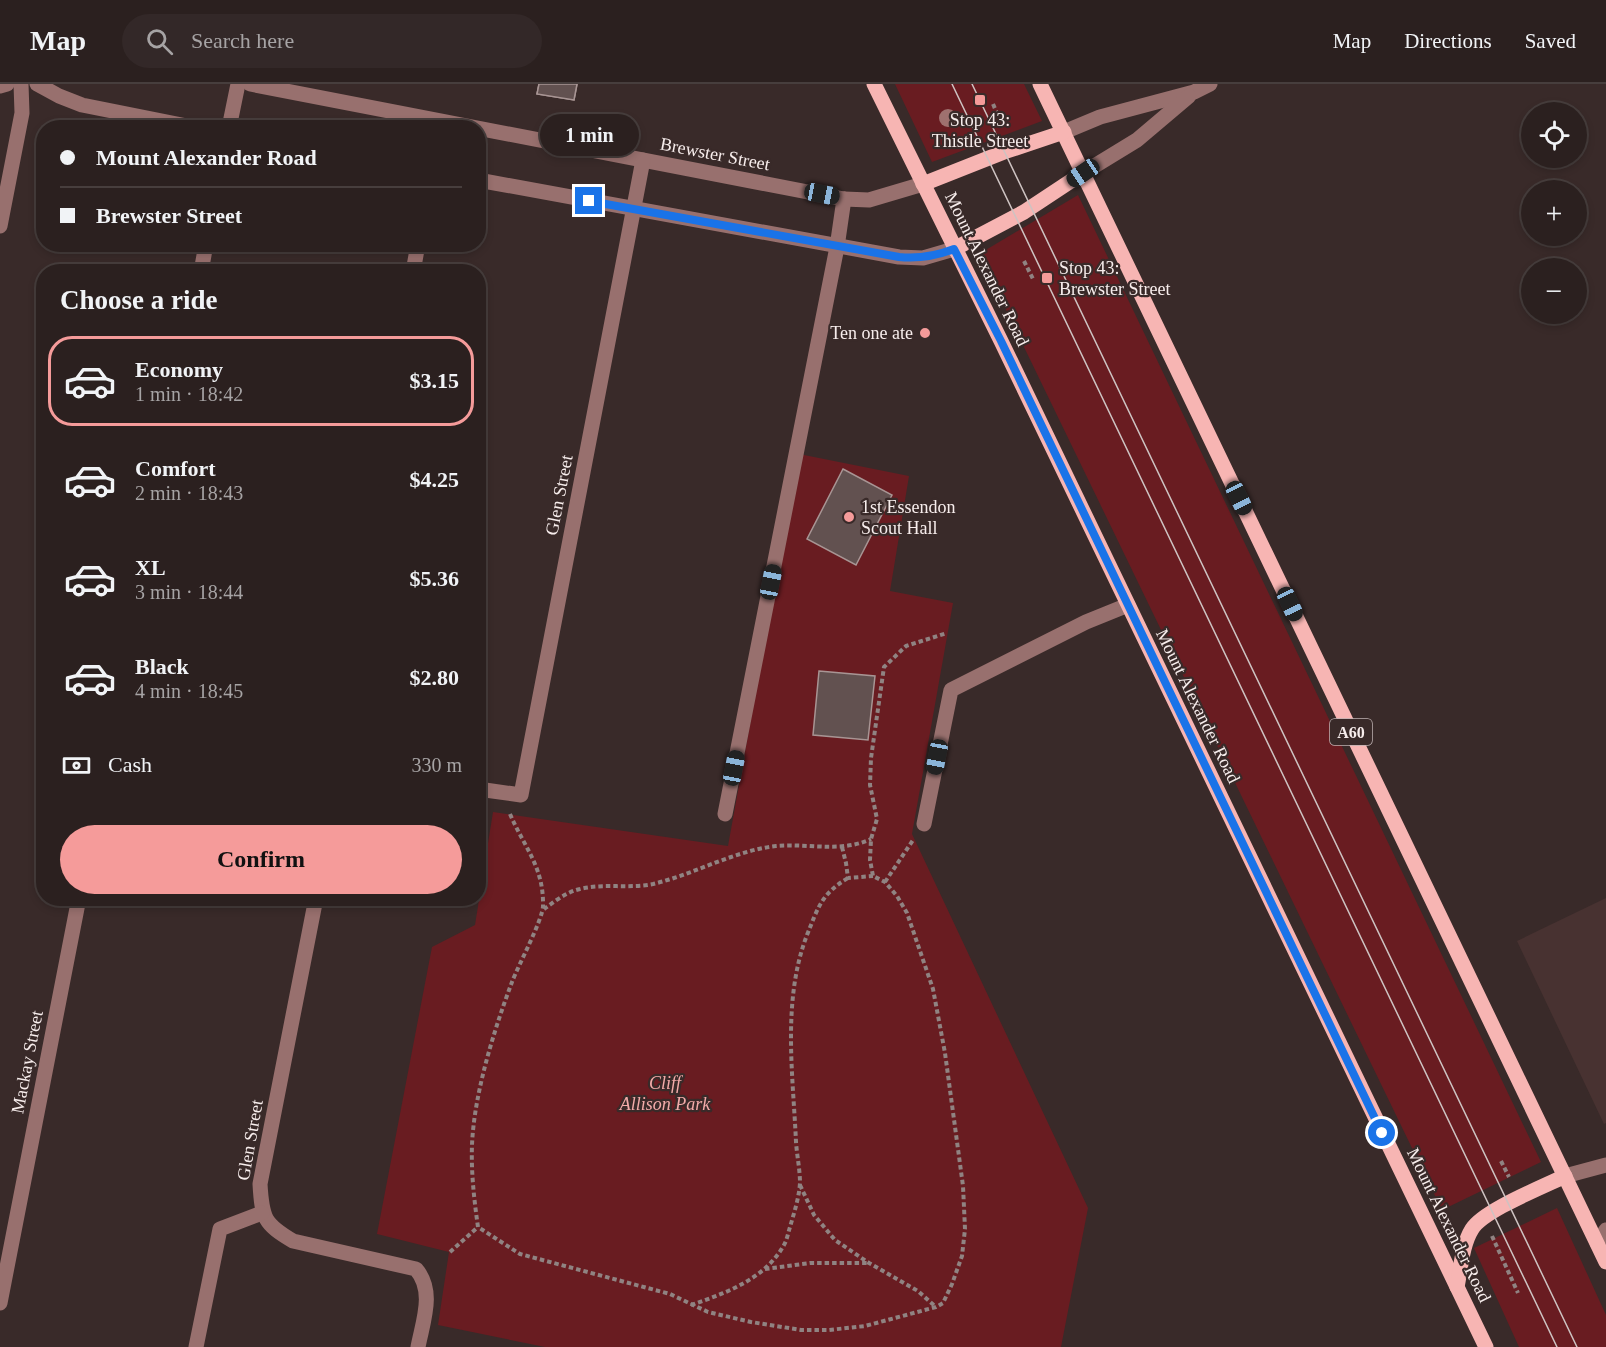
<!DOCTYPE html>
<meta charset="utf-8">
<style>
body{margin:0;font-family:"Times New Roman",serif;background:#332828;color:#f1f3f6;height:100vh;display:flex;flex-direction:column;font-size:22px;white-space:nowrap}
*{box-sizing:border-box;margin:0}
p{font-size:20px;color:#a6a3a4}
.icon{flex:none;width:33px;height:33px;fill:none;stroke:currentColor;stroke-width:2;stroke-linecap:round;stroke-linejoin:round}
.map{position:relative;flex:1;overflow:hidden}
.panel{position:absolute;left:36px;top:180px;width:450px;height:642px;display:flex;flex-direction:column;background:#2b201f;border-radius:24px;box-shadow:0 3px 9px #0003,0 0 0 2px #473e3d}
.panel>*{flex:none}
.top-card{position:absolute;left:36px;top:36px;width:450px;height:132px;border-radius:24px;box-shadow:0 3px 9px #0003,0 0 0 2px #473e3d;display:grid;align-content:center;height:132px;padding:0 24px;background:#2b201f}
.fabs{position:absolute;left:1521px;top:18px;display:grid;gap:12px}
.fabs a{display:grid;place-items:center;width:66px;height:66px;border-radius:50%;background:#2b201f;box-shadow:0 3px 9px #0003,0 0 0 2px #473e3d;font-size:30px}
.end{position:absolute;width:27px;height:27px;margin:-14px;border:8px solid #1a73e8;background:#fff;box-shadow:0 0 0 3px #fff}
.from{border-radius:50%}
.bubble{position:absolute;height:42px;border-radius:21px;background:#2b201f;box-shadow:0 3px 9px #0003,0 0 0 2px #473e3d;font-size:20px;font-weight:600;line-height:42px;text-align:center}
.car{position:absolute;width:18px;height:36px;margin:-18px -9px;border-radius:8px;box-shadow:0 0 4px 2px #0007;background:linear-gradient(#222 24%,#8ab4d8 0 40%,#222 0 76%,#8ab4d8 0 86%,#222 0)}
.top-card b{display:flex;align-items:center;gap:21px;height:57px;font-size:22px}
.top-card b+b{border-top:2px solid #473e3d}
.top-card i{width:15px;height:15px;background:#f1f3f6}
ul{padding:0;list-style:none}
li{display:flex;align-items:center;gap:18px;height:90px;margin:0 12px 9px;padding:0 12px;border:3px solid transparent;border-radius:24px}
li div{flex:1}
li b{display:block;font-size:22px}
li em{font-style:normal;font-weight:600}
li.current{border-color:#f59b9a}
li>.icon{width:54px;height:54px;stroke-width:1.5}
h2{padding:0 24px;font-size:27px;line-height:72px}
.pay{display:flex;align-items:center;gap:15px;height:66px;padding:0 24px;font-size:22px}
.pay p{margin-inline-start:auto}
.action{display:flex;gap:12px;margin-top:auto;padding:12px 24px}
.action a{flex:1;height:69px;border-radius:36px;background:#f59b9a;color:#111;font-size:24px;font-weight:600;line-height:69px;text-align:center}
header{display:flex;align-items:center;gap:36px;box-sizing:border-box;height:84px;padding:0 30px;background:#2b201f;border-bottom:2px solid #473e3d}
header strong{font-size:28px}
nav{display:flex;gap:33px;margin-inline-start:auto;font-size:21px}
.search{width:420px;height:54px;background:#332828;display:flex;align-items:center;gap:15px;box-sizing:border-box;padding:0 21px;border-radius:33px;color:#a6a3a4;font-size:22px}
.map>svg:first-child{display:block}
</style>
<header>
<strong>Map</strong>
<div class="search"><svg class="icon" aria-label="search" viewBox="0 0 24 24"><circle cx="10" cy="10" r="6"/><path d="M15 15l6 6"/></svg>Search here</div>
<nav><a>Map</a><a>Directions</a><a>Saved</a></nav>
</header>
<div class="map">
<svg width="1606" height="1263" viewBox="0 0 1606 1263">
<rect width="100%" height="100%" fill="#392a29"/>
<polygon fill="#483231" points="1606,814 1606,1039 1604,1040 1517,857"/>
<g fill="#691c21">
<polygon points="895,0 1024,0 1042,37 932,78"/>
<polygon points="1078,111 1541,1078 1442,1126 979,170"/>
<polygon points="799,370 909,392 890,507 953,519 912,750 1088,1124 1061,1263 545,1263 438,1241 449,1168 377,1150 432,863 475,841 493,728 728,762"/>
<polygon points="1557,1124 1606,1231 1606,1263 1519,1263 1474,1164"/>
</g>
<g fill="#625150" stroke="#a89594" stroke-width="1.5">
<polygon points="539,0 577,0 574,16 537,10"/>
<polygon points="539,0 577,0 574,16 537,10"/>
<polygon points="843,385 892,411 856,481 807,455"/>
<polygon points="819,587 875,592 868,656 813,651"/>
</g>
<g fill="none" stroke-linecap="round" stroke-linejoin="round">
<g stroke="#908382" stroke-width="4" stroke-dasharray="4.5 3" stroke-linecap="butt">
<polyline points="993,20 1003,43"/>
<polyline points="1024,177 1034,197"/>
<path d="M510 730C524 763 544 783 543 822 543 835 518 882 512 898 494 946 474 1010 472 1061 471 1088 474 1115 478 1143L520 1170 670 1210 708 1228 751 1238 801 1246H829L865 1242 936 1223 943 1219 952 1200 962 1172 965 1145 963 1102 945 969 933 905 907 829 897 812 885 798 873 792 870 776 871 755 877 735 870 701 871 674 884 583 906 562 947 549"/>
<polyline points="842,763 846,779 848,794 873,792"/>
<polyline points="885,798 913,756"/>
<path d="M544 825C554 818 566 808 580 805 604 799 629 805 653 800 695 790 733 767 776 762 808 759 841 769 871 755"/>
<polyline points="1501,1077 1509,1093"/>
<polyline points="800,1101 814,1131 835,1156 869,1179 918,1207 936,1223"/>
<polyline points="1492,1152 1518,1209"/>
<polyline points="450,1168 478,1143"/>
<polyline points="765,1185 810,1179 868,1179"/>
<path d="M691 1221C726 1209 765 1195 784 1161 787 1156 788 1149 790 1143 794 1129 799 1114 800 1099 800 1086 797 1072 796 1058 793 990 782 916 807 851 818 824 821 810 848 794"/>
</g>
<g stroke="#98706e" stroke-width="15">
<polyline points="37,0 59,12 82,21 197,44"/>
<polyline points="250,0 844,115 869,116 923,100"/>
<polyline points="0,2 7,0"/>
<polyline points="229,44 238,0"/>
<polyline points="1064,48 1100,33 1194,8 1210,0"/>
<polyline points="1083,89 1137,56 1189,12"/>
<polyline points="478,96 899,173 923,174 954,165"/>
<polyline points="0,142 22,29 21,0"/>
<polyline points="201,188 206,160"/>
<polyline points="413,188 418,160"/>
<polyline points="478,705 521,711 643,76"/>
<polyline points="725,730 837,163 844,115"/>
<polyline points="924,740 951,606 1086,538 1128,521"/>
<path d="M316 814 260 1100C262 1134 264 1140 293 1157L416 1185C435 1207 423 1237 418 1263"/>
<polyline points="1565,1092 1606,1081"/>
<polyline points="1597,1159 1606,1146"/>
<polyline points="0,1219 79,814"/>
<polyline points="196,1263 220,1145 262,1129"/>
</g>
<g stroke="#f7b5b3" stroke-width="15">
<polyline points="874,0 1001,257 1486,1263"/>
<polyline points="1040,0 1606,1178"/>
<polyline points="923,100 1004,68 1064,48"/>
<polyline points="954,165 1024,128 1083,89"/>
<path d="M1457 1203C1461 1184 1462 1161 1472 1145 1484 1126 1543 1103 1565 1092"/>
</g>
<g stroke="#cec3c2" stroke-width="1.5">
<polyline points="952,0 1557,1263"/>
<polyline points="972,0 1577,1263"/>
</g>
</g>
<circle fill="#9f716f" cx="948" cy="34" r="9"/>
<g fill="none" stroke-linecap="round" stroke-linejoin="round">
<path stroke="#1a73e8" stroke-width="8" d="M589 117 899 173C919 175 936 172 954 165L1001 257 1382 1049"/>
</g>
<g fill="#f59b9a" stroke="#392a29" stroke-width="2">
<rect x="974" y="10" width="12" height="12" rx="3"/>
<rect x="1041" y="188" width="12" height="12" rx="3"/>
<circle cx="925" cy="249" r="6"/>
<circle cx="849" cy="433" r="6"/>
</g>
<g text-anchor="middle" stroke-width="4.5" stroke-linejoin="round" paint-order="stroke">
<rect fill="#392a29" stroke="#beb2b2" stroke-width="1.5" x="1330" y="635" width="42" height="26" rx="4.5"/>
<g font-size="16" font-weight="bold" fill="#f7edec">
<text x="1351" y="654">A60</text>
</g>
<g font-size="18" fill="#f7edec" stroke="#392a29" text-anchor="start">
<text x="980" y="42" text-anchor="middle">Stop 43:<tspan x="980" dy="21">Thistle Street</tspan></text>
<text x="1059" y="190">Stop 43:<tspan x="1059" dy="21">Brewster Street</tspan></text>
<text x="913" y="255" text-anchor="end">Ten one ate</text>
<text x="861" y="429">1st Essendon<tspan x="861" dy="21">Scout Hall</tspan></text>
</g>
<g font-size="18" fill="#f7edec" stroke="#392a29">
<text transform="translate(715 70) rotate(11)" y="6">Brewster Street</text>
<text transform="translate(987 185) rotate(64)" y="6">Mount Alexander Road</text>
<text transform="translate(559 411) rotate(-79)" y="6">Glen Street</text>
<text transform="translate(1198 622) rotate(64)" y="6">Mount Alexander Road</text>
<text transform="translate(27 978) rotate(-79)" y="6">Mackay Street</text>
<text transform="translate(250 1056) rotate(-80)" y="6">Glen Street</text>
<text transform="translate(1449 1141) rotate(64)" y="6">Mount Alexander Road</text>
</g>
<g font-size="18" font-style="italic" fill="#f3aba9" stroke="#392a29">
<text x="665" y="1005">Cliff<tspan x="665" dy="21">Allison Park</tspan></text>
</g>
</g>
</svg>
<div class="fabs">
<a><svg class="icon" aria-label="locate" viewBox="0 0 24 24"><circle cx="12" cy="12" r="6"/><path d="M12 2v4M12 18v4M2 12h4M18 12h4"/></svg></a>
<a>+</a>
<a>−</a>
</div>
<i class="end from" style="left:1382px;top:1049px"></i>
<i class="end" style="left:589px;top:117px"></i>
<div class="bubble" style="left:540px;top:30px;width:99px">1 min</div>
<i class="car" style="left:1083px;top:89px;rotate:236deg"></i>
<i class="car" style="left:822px;top:110px;rotate:101deg"></i>
<i class="car" style="left:1239px;top:414px;rotate:154deg"></i>
<i class="car" style="left:771px;top:498px;rotate:11deg"></i>
<i class="car" style="left:1290px;top:520px;rotate:155deg"></i>
<i class="car" style="left:937px;top:673px;rotate:191deg"></i>
<i class="car" style="left:734px;top:684px;rotate:11deg"></i>
<div class="top-card">
<b><i class="from"></i>Mount Alexander Road</b>
<b><i></i>Brewster Street</b>
</div>
<section class="panel">
<h2>Choose a ride</h2>
<ul>
<li class="current"><svg class="icon" aria-label="car" viewBox="0 0 24 24"><path d="M5 17H2v-5l4-1 3-4h7l3 4 3 1v5h-3M9 17h6M6 11h13"/><circle cx="7" cy="17" r="2"/><circle cx="17" cy="17" r="2"/></svg><div><b>Economy</b><p>1 min · 18:42</p></div><em>$3.15</em></li>
<li><svg class="icon" aria-label="car" viewBox="0 0 24 24"><path d="M5 17H2v-5l4-1 3-4h7l3 4 3 1v5h-3M9 17h6M6 11h13"/><circle cx="7" cy="17" r="2"/><circle cx="17" cy="17" r="2"/></svg><div><b>Comfort</b><p>2 min · 18:43</p></div><em>$4.25</em></li>
<li><svg class="icon" aria-label="car" viewBox="0 0 24 24"><path d="M5 17H2v-5l4-1 3-4h7l3 4 3 1v5h-3M9 17h6M6 11h13"/><circle cx="7" cy="17" r="2"/><circle cx="17" cy="17" r="2"/></svg><div><b>XL</b><p>3 min · 18:44</p></div><em>$5.36</em></li>
<li><svg class="icon" aria-label="car" viewBox="0 0 24 24"><path d="M5 17H2v-5l4-1 3-4h7l3 4 3 1v5h-3M9 17h6M6 11h13"/><circle cx="7" cy="17" r="2"/><circle cx="17" cy="17" r="2"/></svg><div><b>Black</b><p>4 min · 18:45</p></div><em>$2.80</em></li>
</ul>
<div class="pay"><svg class="icon" aria-label="cash" viewBox="0 0 24 24"><path d="M3 7h18v10H3z"/><circle cx="12" cy="12" r="2"/></svg>Cash<p>330 m</p></div>
<div class="action"><a>Confirm</a></div>
</section>
</div>
